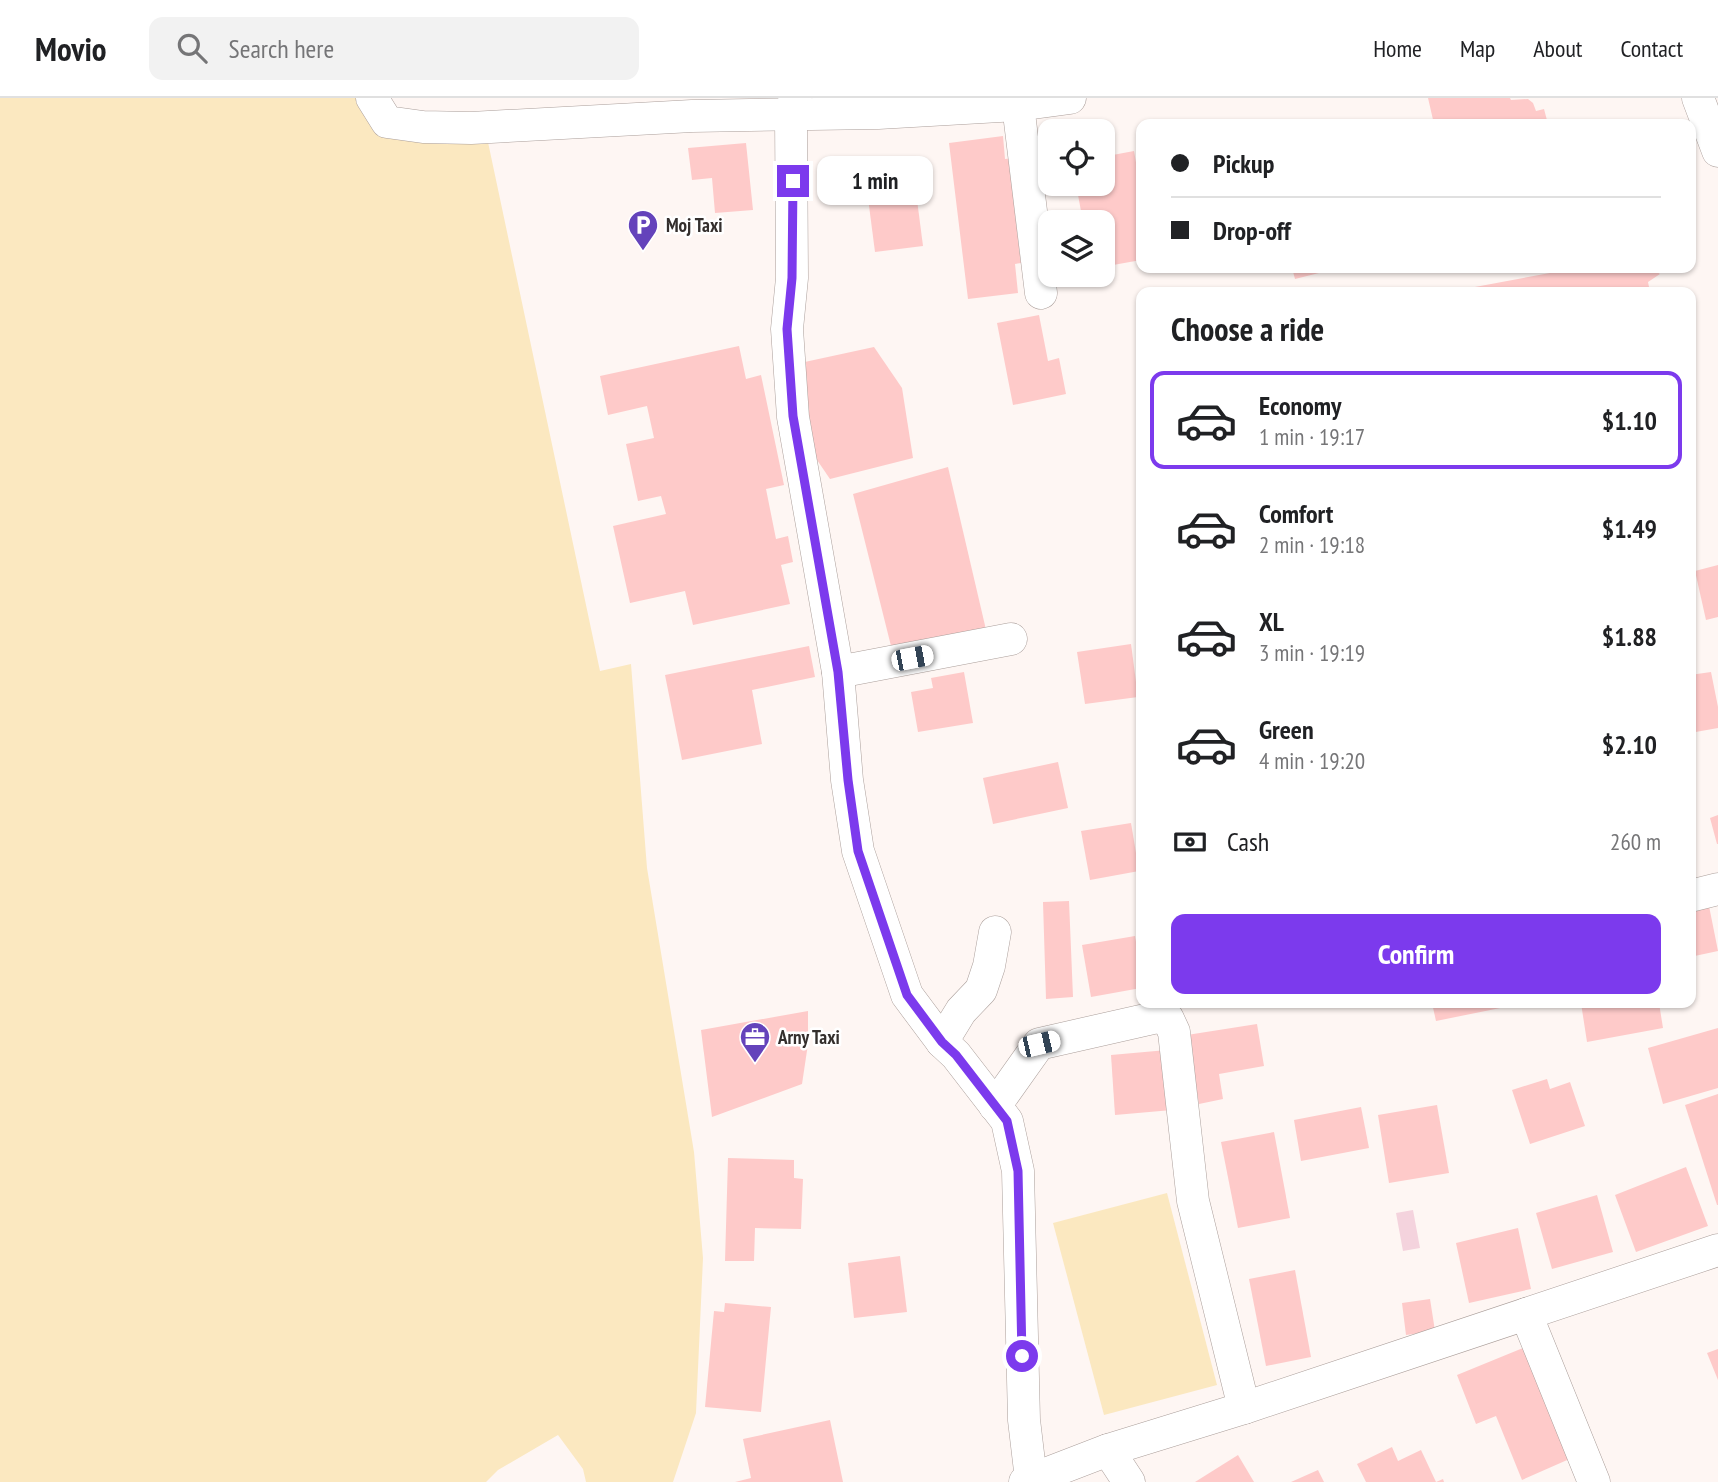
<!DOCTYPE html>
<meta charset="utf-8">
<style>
body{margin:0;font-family:"PT Sans Narrow",sans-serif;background:#f2f2f2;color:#202124;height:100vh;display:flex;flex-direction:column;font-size:26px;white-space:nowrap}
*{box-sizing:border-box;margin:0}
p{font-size:23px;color:#757577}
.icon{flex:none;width:38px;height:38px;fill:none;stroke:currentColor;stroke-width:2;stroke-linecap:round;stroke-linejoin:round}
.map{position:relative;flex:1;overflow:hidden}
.sheet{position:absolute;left:1136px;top:189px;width:560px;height:721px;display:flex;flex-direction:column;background:#fff;border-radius:14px;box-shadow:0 2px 5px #0004}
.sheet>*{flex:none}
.guide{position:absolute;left:1136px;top:21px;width:560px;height:154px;border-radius:14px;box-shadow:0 2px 5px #0004;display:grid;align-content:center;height:154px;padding:0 35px;background:#fff}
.fabs{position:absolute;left:1038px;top:21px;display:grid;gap:14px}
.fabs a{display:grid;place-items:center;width:77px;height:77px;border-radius:14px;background:#fff;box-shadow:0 2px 5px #0004;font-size:35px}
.end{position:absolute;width:32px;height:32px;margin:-16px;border:9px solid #7c3aed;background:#fff;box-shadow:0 0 0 4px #fff}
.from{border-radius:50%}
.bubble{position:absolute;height:49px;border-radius:14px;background:#fff;box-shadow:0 2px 5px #0004;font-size:23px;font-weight:700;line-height:49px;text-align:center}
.car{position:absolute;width:21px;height:42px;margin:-21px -10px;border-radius:9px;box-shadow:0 0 5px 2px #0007;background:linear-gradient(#fff 24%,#345 0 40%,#fff 0 76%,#345 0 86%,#fff 0)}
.guide b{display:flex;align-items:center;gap:24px;height:66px;font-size:26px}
.guide b+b{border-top:2px solid #e0e0e0}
.guide i{width:18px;height:18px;background:#202124}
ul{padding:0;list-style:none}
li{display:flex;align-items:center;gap:21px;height:98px;margin:0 14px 10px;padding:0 21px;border:4px solid transparent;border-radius:14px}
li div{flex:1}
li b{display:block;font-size:26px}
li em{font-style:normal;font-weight:700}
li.current{border-color:#7c3aed}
li>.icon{width:63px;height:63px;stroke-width:1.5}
h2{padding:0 35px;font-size:32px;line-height:84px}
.pay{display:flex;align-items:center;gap:18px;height:77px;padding:0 35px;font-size:26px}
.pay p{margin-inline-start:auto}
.primary-button{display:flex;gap:14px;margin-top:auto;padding:14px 35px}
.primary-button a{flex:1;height:80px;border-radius:14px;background:#7c3aed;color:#fff;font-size:28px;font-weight:700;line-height:80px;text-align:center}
header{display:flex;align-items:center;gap:42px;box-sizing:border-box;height:98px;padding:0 35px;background:#fff;border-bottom:2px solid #e0e0e0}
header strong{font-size:33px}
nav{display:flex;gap:38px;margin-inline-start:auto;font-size:24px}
.search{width:490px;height:63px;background:#f2f2f2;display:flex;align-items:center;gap:18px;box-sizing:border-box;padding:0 24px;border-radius:14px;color:#757577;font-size:26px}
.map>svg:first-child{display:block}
</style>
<header>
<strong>Movio</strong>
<div class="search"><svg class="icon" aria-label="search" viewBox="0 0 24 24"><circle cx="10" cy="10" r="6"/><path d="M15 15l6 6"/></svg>Search here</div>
<nav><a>Home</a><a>Map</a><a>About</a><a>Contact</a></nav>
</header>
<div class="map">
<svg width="1718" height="1384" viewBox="0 0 1718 1384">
<rect width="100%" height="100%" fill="#fef6f3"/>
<g fill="#fbe8c0">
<polygon points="0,0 372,0 387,24 485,30 600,573 631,566 647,770 694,1054 703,1160 696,1315 673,1384 586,1384 583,1371 558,1337 498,1372 486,1384 0,1384"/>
<polygon points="1167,1095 1217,1287 1104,1317 1053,1125"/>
</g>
<polygon fill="#f4d3dd" points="1413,1112 1420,1150 1403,1153 1396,1115"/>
<g fill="#fecac9">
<polygon points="1428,0 1510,0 1511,2 1528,1 1533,5 1536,13 1544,11 1548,26 1434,26"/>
<polygon points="1003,38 1005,61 1014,60 1018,95 1013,96 1021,165 1015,166 1018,195 968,201 949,45"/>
<polygon points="746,45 753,112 715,115 712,80 692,82 688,50"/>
<polygon points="1134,53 1141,93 1141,162 1102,169 1102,124 1083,124 1076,86 1102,86 1102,59"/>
<polygon points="916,94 923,148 875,154 868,100"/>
<polygon points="1292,170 1335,170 1335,171 1295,181"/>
<polygon points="1577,170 1651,170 1660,176 1648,184 1650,194 1448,194"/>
<polygon points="1039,217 1048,263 1059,260 1066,296 1013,307 997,225"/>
<polygon points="739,248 746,281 761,277 784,387 766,391 776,441 788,438 793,464 781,467 790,506 693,527 685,493 630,505 613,428 666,416 661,398 638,403 626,346 654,340 647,308 608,317 600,278"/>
<polygon points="874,249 902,290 913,360 830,381 815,359 800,265"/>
<polygon points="948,369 987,536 894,560 853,396"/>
<polygon points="1718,467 1718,519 1706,522 1695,473"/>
<polygon points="1131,546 1138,599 1085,606 1077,554"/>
<polygon points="809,548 815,579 752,592 762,646 682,662 665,577"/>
<polygon points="964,574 973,625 918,634 911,594 933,590 931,580"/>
<polygon points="1711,574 1718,609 1718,630 1690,635 1690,577"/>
<polygon points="1058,664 1068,710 993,726 983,680"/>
<polygon points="1718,717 1718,746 1717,746 1710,720"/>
<polygon points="1131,725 1139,773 1090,782 1081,733"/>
<polygon points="1707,798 1718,853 1690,859 1690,801"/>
<polygon points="1069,803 1073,899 1046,901 1043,804"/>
<polygon points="1135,838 1141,873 1141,890 1091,899 1082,847"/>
<polygon points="1432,905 1520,905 1520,906 1436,923"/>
<polygon points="1581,905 1659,905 1663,930 1587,944"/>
<polygon points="808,913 808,946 802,986 712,1019 701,932"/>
<polygon points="1257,926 1264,968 1219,976 1223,1001 1199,1006 1187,937"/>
<polygon points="1718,930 1718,990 1663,1006 1648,950"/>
<polygon points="1167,952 1172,1012 1115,1017 1111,957"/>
<polygon points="1547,981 1550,991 1570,984 1585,1028 1530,1046 1512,992"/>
<polygon points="1718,996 1718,1107 1717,1107 1685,1007"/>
<polygon points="1437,1007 1449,1075 1389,1085 1378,1017"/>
<polygon points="1361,1009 1369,1050 1301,1063 1294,1022"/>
<polygon points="1274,1034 1290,1120 1238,1130 1221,1044"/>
<polygon points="728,1060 794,1062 794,1080 803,1081 801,1131 755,1130 754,1163 725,1163"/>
<polygon points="1686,1069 1708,1128 1636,1154 1615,1097"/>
<polygon points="1597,1097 1613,1154 1552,1171 1536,1115"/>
<polygon points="1518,1130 1531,1191 1469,1205 1456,1145"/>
<polygon points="900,1158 907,1214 854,1220 848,1165"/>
<polygon points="1295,1172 1311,1259 1266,1268 1249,1181"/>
<polygon points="1430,1201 1435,1233 1406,1237 1402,1205"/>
<polygon points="725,1205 771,1209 761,1314 705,1309 714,1213 724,1214"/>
<polygon points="1528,1248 1574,1359 1522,1382 1496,1318 1476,1326 1457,1277"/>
<polygon points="1718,1251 1718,1282 1707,1255"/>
<polygon points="830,1322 843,1384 735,1384 751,1380 743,1341"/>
<polygon points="1392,1349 1398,1363 1421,1352 1436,1384 1443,1381 1444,1384 1366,1384 1357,1366"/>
<polygon points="1238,1357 1254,1384 1195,1384"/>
<polygon points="1318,1372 1324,1384 1291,1384"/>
</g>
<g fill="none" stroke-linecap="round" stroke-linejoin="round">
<g stroke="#ab9f9b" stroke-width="33">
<g id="minor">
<polyline points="372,0 387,24 423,29 471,30 692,18 878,15 1018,7 1070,0"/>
<polyline points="795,0 791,15 792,180 787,231 793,319 838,574 847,682 858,753 907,897 942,944 956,957 1007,1023 1018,1073 1024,1322 1031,1381"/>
<polyline points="1698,0 1718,53"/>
<polyline points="1018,7 1041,195"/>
<polyline points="838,574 1011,541"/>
<polyline points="1690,798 1718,791"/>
<polyline points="942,944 961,913 981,892 989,868 995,834"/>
<polyline points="995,1008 1039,946 1158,919 1168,921 1174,934 1193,1103 1244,1310"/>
<polyline points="1526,1216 1594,1384"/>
<polyline points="1108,1352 1129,1384"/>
<polyline points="1025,1384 1108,1352 1244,1310 1718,1152"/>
</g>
</g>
<use href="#minor" stroke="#fff" stroke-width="32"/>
</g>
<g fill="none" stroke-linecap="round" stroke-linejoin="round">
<polyline stroke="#7c3aed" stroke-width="9" points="793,83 792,180 787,231 793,318 838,574 848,682 858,753 907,897 942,944 956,957 1007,1023 1018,1073 1022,1258"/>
</g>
<defs>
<g id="parking-pin" transform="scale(1.575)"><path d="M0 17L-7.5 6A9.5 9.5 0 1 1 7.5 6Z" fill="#6443bb" stroke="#fff"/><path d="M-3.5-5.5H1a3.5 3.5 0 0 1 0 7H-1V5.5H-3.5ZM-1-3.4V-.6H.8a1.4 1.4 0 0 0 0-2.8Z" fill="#fff"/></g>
<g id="office-pin" transform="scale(1.575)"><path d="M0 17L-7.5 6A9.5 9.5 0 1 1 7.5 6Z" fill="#6443bb" stroke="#fff"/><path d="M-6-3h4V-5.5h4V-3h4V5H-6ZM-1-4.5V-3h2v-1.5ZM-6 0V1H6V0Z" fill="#fff"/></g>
</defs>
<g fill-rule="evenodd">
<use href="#parking-pin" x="643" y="127"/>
<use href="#office-pin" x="755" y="939"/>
</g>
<g text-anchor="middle" stroke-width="5" stroke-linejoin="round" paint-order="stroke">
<g font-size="19" font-weight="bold" fill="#342f2d" stroke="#fff" text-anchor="start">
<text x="666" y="134">Moj Taxi</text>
<text x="778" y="946">Arny Taxi</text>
</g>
</g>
</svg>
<div class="fabs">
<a><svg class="icon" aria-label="locate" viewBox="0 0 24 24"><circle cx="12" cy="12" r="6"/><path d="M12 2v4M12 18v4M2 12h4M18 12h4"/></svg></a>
<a><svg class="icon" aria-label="layers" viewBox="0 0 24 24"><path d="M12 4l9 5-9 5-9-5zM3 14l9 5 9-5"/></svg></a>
</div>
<i class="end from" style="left:1022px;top:1258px"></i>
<i class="end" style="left:793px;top:83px"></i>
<div class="bubble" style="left:817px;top:58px;width:116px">1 min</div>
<i class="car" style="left:912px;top:560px;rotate:79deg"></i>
<i class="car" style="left:1039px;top:946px;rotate:77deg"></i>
<div class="guide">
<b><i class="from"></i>Pickup</b>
<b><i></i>Drop-off</b>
</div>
<section class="sheet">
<h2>Choose a ride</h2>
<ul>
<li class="current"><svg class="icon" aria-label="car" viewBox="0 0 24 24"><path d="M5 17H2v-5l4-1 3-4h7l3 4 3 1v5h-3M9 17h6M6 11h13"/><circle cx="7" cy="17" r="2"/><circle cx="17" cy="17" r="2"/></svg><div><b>Economy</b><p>1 min · 19:17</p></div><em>$1.10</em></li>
<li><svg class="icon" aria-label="car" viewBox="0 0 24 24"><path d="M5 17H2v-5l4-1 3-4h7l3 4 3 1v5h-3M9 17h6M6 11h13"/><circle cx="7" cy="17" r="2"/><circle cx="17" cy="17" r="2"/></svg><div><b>Comfort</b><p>2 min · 19:18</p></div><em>$1.49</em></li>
<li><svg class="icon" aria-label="car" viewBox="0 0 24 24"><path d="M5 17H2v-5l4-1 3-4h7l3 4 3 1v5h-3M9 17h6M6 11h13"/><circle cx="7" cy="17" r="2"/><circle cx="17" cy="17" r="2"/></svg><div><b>XL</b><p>3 min · 19:19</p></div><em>$1.88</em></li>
<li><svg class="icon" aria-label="car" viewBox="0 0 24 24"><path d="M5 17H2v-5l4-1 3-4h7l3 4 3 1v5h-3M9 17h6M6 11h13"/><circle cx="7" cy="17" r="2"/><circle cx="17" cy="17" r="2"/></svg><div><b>Green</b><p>4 min · 19:20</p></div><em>$2.10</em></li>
</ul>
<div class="pay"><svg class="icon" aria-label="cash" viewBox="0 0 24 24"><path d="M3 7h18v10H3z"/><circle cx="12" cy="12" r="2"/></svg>Cash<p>260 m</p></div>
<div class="primary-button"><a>Confirm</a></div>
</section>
</div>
